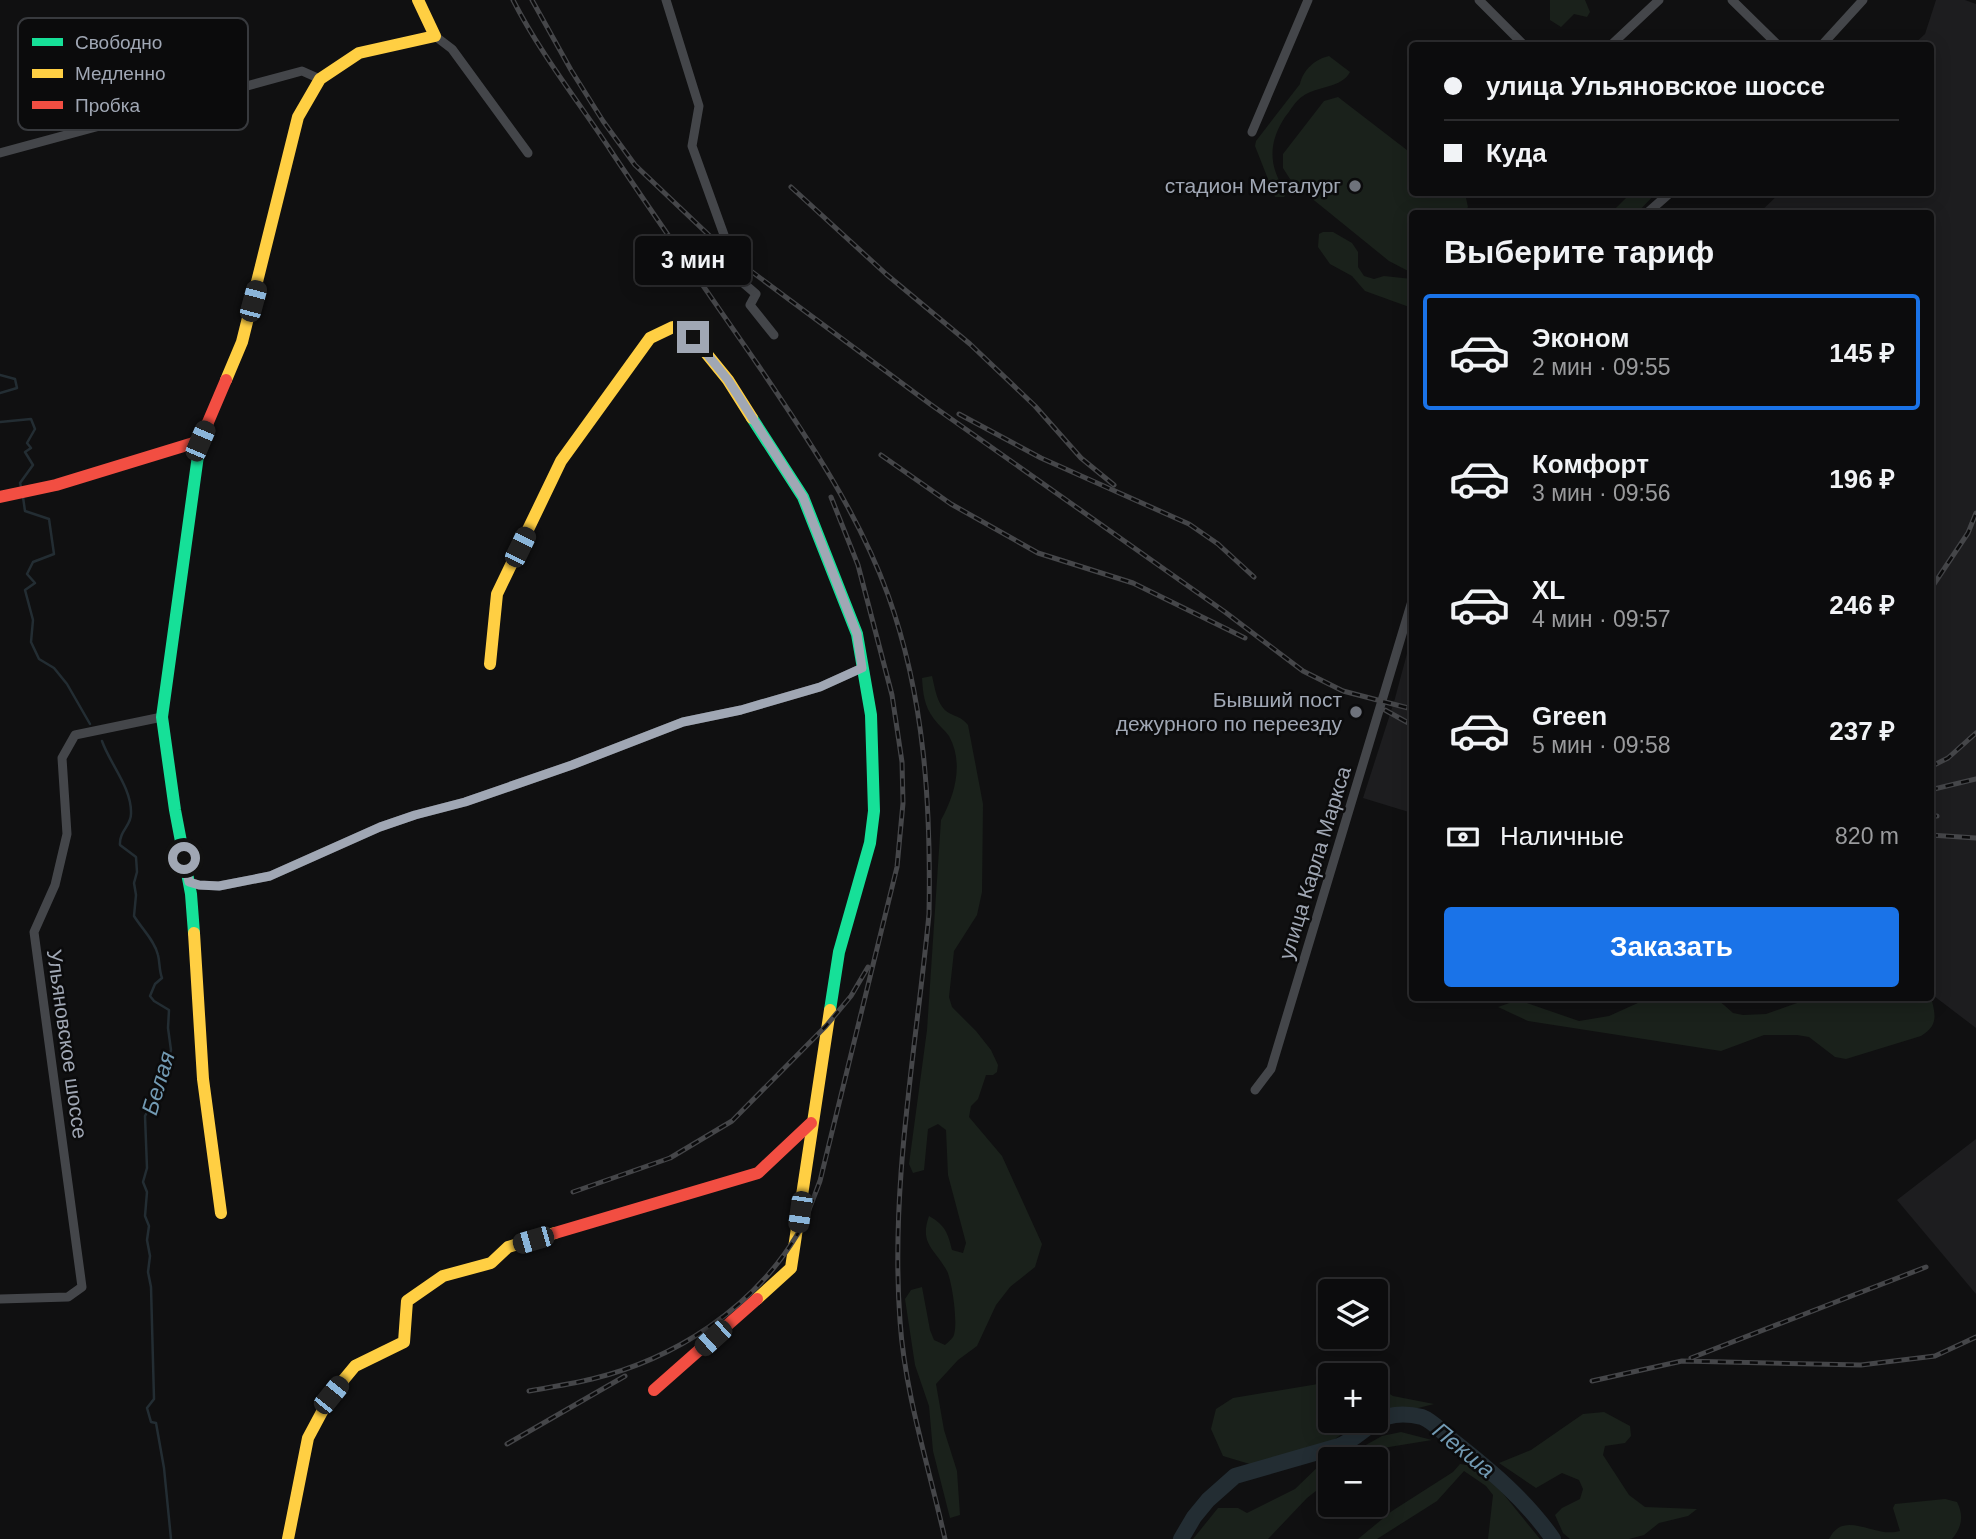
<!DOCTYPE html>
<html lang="ru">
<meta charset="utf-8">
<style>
body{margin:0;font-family:Arial,sans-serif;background:#1a1a1b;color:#f1f3f6;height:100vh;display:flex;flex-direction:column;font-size:26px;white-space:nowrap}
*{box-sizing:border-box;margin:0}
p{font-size:23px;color:#9a9b9d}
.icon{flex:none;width:38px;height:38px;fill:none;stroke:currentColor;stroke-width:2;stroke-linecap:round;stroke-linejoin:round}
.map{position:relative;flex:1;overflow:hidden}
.drawer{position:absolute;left:1409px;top:210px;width:525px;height:791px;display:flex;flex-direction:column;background:#0c0c0d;border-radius:7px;box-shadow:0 4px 18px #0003,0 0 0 2px #2c2c2e}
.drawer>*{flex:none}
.guide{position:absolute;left:1409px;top:42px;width:525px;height:154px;border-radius:7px;box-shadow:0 4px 18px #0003,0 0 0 2px #2c2c2e;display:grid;align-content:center;height:154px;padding:0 35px;background:#0c0c0d}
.fabs{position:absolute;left:1318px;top:1279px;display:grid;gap:14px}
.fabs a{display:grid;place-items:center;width:70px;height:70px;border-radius:7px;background:#0c0c0d;box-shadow:0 4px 18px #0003,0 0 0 2px #2c2c2e;font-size:35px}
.end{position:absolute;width:32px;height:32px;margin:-16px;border:9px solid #a0a7b4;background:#111;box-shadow:0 0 0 4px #111}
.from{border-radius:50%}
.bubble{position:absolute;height:49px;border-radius:7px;background:#0c0c0d;box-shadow:0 4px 18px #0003,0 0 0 2px #2c2c2e;font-size:23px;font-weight:800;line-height:49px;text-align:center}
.car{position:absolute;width:21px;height:42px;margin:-21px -10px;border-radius:9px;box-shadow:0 0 5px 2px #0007;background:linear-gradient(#222 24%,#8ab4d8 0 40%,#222 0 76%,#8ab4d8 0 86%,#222 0)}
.guide b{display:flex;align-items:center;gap:24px;height:66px;font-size:26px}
.guide b+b{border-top:2px solid #2c2c2e}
.guide i{width:18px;height:18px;background:#f1f3f6}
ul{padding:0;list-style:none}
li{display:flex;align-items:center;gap:21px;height:116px;margin:0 14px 10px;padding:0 21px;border:4px solid transparent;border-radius:7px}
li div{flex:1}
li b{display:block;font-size:26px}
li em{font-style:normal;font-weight:800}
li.current{border-color:#1a73e8}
li>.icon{width:63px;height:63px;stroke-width:1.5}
h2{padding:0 35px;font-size:32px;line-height:84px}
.pay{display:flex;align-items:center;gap:18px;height:77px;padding:0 35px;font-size:26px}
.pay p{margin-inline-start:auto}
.action{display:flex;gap:14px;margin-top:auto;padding:14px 35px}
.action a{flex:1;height:80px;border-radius:7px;background:#1a73e8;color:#fff;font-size:28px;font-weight:800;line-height:80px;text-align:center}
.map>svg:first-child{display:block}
</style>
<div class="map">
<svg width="1976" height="1539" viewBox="0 0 1976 1539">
<rect width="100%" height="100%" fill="#101011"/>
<g fill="#1d1d1f">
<polygon points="1936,0 1965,0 1976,4 1976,1028 1930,993 1930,214 1758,214 1780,193 1930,192 1930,46 1913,45 1925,34"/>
<polygon points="1412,635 1412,813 1363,798 1394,702"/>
<polygon points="1976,1139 1976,1294 1897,1200"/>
</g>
<g fill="#1a211b">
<polygon points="1550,0 1585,0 1590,12 1587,17 1574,14 1561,27 1550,20"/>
<path d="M1329 56 1350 72C1342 88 1317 86 1303 96 1295 101 1291 110 1285 117 1268 143 1268 167 1287 193L1284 197H1275L1255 146 1256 141 1300 84C1303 70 1315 59 1329 56Z"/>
<polygon points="1338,97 1412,154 1412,192 1459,193 1466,198 1468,207 1463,213 1412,214 1412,273 1389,261 1315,201 1290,179 1283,168 1283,154 1324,101"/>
<polygon points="1631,193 1656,193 1637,213 1611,213"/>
<polygon points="1323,232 1333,232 1352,243 1358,252 1358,267 1364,276 1374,279 1384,276 1412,279 1412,308 1365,291 1352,276 1330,264 1318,247 1319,234"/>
<path d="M932 676C935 688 937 706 949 713 958 718 960 716 968 725L983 804 982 892 977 915 954 951 949 997 952 1007 976 1031 991 1050 998 1065 997 1072 993 1075H986L978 1099 971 1106 969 1117 1002 1156 1042 1244 1035 1267 1010 1287 996 1305 977 1346 958 1360 936 1384 944 1430 957 1471 960 1515 950 1518 933 1451 929 1406 915 1365 905 1299 911 1290 922 1287 930 1330 934 1340 945 1345C948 1342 951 1340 953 1337 959 1327 952 1281 947 1271 935 1249 919 1244 929 1216 945 1225 948 1233 952 1250L963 1253 966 1243 948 1175 946 1130 938 1124 928 1129 924 1170 913 1173 909 1164 927 1030 941 820C955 795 964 763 949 736 945 730 938 725 934 719 924 706 923 693 922 678Z"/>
<path d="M1930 992C1934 1012 1941 1024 1921 1036L1846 1059 1835 1057 1809 1037 1797 1035H1764L1721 1051 1528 1021 1498 1007 1518 1000 1579 1021 1609 1016 1640 1002 1665 998H1716L1733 1013 1743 1015 1766 1014 1811 998H1930Z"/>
<polygon points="1330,1382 1330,1421 1359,1421 1331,1442 1253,1465 1223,1456 1211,1429 1216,1409 1233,1398"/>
<polygon points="1376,1386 1393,1396 1434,1404 1418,1408 1376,1408"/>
<polygon points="1604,1412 1630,1426 1631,1436 1625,1443 1605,1446 1603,1455 1629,1495 1645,1507 1697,1509 1688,1516 1659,1523 1644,1535 1629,1539 1570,1539 1563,1533 1555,1515 1562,1508 1580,1499 1583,1489 1579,1480 1562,1473 1536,1488 1499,1463 1531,1450 1583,1414"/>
<polygon points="1401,1432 1432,1440 1383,1448 1361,1459 1330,1460 1330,1480 1307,1498 1268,1539 1193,1539 1218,1508 1238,1508 1247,1513 1295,1489 1325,1460 1355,1451 1382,1436"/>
<polygon points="1460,1464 1474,1466 1487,1474 1540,1539 1488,1539 1493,1495 1486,1486 1464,1471 1437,1501 1377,1539 1358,1539 1392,1511 1453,1472"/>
<path d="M1945 1499 1957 1502C1964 1516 1962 1527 1952 1539H1829C1844 1508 1875 1539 1900 1531L1893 1508 1895 1504Z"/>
</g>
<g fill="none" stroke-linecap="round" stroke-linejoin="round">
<g stroke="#232d33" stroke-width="2.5">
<polyline points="0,375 15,379 17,388 0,393"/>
<polyline points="0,422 31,419 35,429 27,443 31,448 25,452 33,465 20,483 21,487"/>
<polyline points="23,497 25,511 49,519 54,554 33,562 27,574 35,583 25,590 33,620 31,642 39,659 54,668 67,684 90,724"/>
<path d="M102 741C110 764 132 788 131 814 131 826 119 831 120 845L136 857 137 872 134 883 136 895 134 916C142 929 155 941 158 955 160 963 159 970 162 978L155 984 150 996 154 1001 169 1010 168 1028 171 1050 162 1084 145 1116 147 1168 143 1182 147 1192 145 1216 149 1226 147 1240 150 1256 148 1272 151 1287 154 1399 147 1408 151 1422 156 1423 164 1468 171 1539"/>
</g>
<path stroke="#232d33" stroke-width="16" d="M1181 1539 1194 1517 1208 1500 1235 1476 1339 1446C1360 1438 1371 1418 1395 1415 1403 1414 1414 1415 1422 1417 1433 1421 1443 1433 1452 1440 1489 1469 1526 1500 1553 1539"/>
<g stroke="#44464a" stroke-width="9">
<polyline points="666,0 699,106 692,146 732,257 726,268 756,294 750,305 774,335"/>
<polyline points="1479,0 1525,46"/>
<polyline points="1732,0 1779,46"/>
<polyline points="435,36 452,49 528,153"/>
<polyline points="1610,46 1659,0"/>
<polyline points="1821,46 1863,0"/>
<polyline points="1252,132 1308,0"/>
<polyline points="0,153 302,71 320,79"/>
<polyline points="1646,214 1671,192"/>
<polyline points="189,882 199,885 219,886 270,876 380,827 415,815 465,802 572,765 683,722 741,710 820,687 862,668"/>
<polyline points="1255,1090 1271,1069 1412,601"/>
<polyline points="0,1299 68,1297 82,1287 34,932 55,885 67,834 62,758 75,735 162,717"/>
</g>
<g stroke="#16e098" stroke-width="12">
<polyline points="752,418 803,497 857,634 871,715 874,811 870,843 839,952 830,1010"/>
<polyline points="194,933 191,894 175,810 162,717 200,441"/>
</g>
<g stroke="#ffcf43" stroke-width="12">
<polyline points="226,380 242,342 298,117 320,79 359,53 435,36 418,0"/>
<polyline points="490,664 497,594 561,461 650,338 673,327 693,337 728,380 752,418"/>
<polyline points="194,933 203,1079 221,1213"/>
<polyline points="757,1299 791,1268 830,1010"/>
<polyline points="288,1539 308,1438 331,1395 355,1366 404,1342 407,1301 443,1276 491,1263 508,1247 555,1233"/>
</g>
<g stroke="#f24e42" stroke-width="12">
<polyline points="0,497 56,485 200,441 226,380"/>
<polyline points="555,1233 758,1173 811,1123"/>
<polyline points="654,1390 757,1299"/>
</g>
<g stroke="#454649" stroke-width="5">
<g id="rail">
<path d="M513 0C540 53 578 101 611 151 659 223 709 294 758 365 808 439 858 512 888 595 925 698 931 806 929 914 916 1050 890 1185 900 1321 905 1395 929 1467 945 1539"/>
<polyline points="532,0 571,70 603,121 635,165 732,257 930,404 1225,612 1303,671 1343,691 1412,709"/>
<polyline points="791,187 886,274 970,344 1035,406 1081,458 1114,485"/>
<polyline points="959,414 1041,458 1189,524 1218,544 1254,577"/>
<polyline points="881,455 951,504 1038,553 1133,583 1245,638"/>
<polyline points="1930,590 1968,533 1976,513"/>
<polyline points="1385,710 1412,725"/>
<polyline points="1930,767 1948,758 1976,733"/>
<polyline points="1930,790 1976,779"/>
<polyline points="1930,816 1937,816"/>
<polyline points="1930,835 1976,838"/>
<polyline points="573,1192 670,1158 732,1121 826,1026 851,996 868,967"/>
<polyline points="1691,1358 1926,1267"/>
<polyline points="1592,1381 1682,1361 1861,1365 1935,1356 1976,1337"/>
<path d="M529 1391C550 1387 572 1384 592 1379 675 1359 753 1308 797 1235 807 1218 813 1199 820 1181L897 867 903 803 902 762 892 695 858 565 831 497"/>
<polyline points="507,1444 625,1376"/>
</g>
</g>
<use href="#rail" stroke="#0b0b0c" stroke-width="2.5" stroke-dasharray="8" stroke-linecap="butt"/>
</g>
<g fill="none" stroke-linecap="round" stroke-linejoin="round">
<polyline stroke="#a0a7b4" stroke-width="9" points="184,858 189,882 199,885 219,886 270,876 380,827 415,815 465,802 572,765 683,722 741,710 820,687 862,668 857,634 803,497 728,380 693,337"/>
</g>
<g fill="#6e727b" stroke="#0b0b0c" stroke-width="2.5">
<circle cx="1355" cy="186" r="7"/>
<circle cx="1356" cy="712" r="7"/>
</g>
<g text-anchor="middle" stroke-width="5" stroke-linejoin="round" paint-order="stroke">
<g font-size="21" fill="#a0a7b4" stroke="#0b0b0c" text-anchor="end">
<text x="1341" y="193">стадион Металург</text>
<text x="1342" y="707">Бывший пост<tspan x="1342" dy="24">дежурного по переезду</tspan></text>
</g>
<g font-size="21" fill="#a0a7b4" stroke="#0b0b0c">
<text transform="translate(1315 863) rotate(-73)" y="7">улица Карла Маркса</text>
<text transform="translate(67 1044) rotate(82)" y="7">Ульяновское шоссе</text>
</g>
<g font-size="23" font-style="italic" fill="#729ab3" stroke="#0b0b0c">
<text transform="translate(158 1083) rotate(-73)" y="8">Белая</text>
<text transform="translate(1464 1450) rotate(39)" y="8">Пекша</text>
</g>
</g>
<rect x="18" y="18" width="230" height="112" rx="10" fill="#0b0b0c" stroke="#383a3e" stroke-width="2"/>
<rect x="32" y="38" width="31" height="8" fill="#16e098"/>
<rect x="32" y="69" width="31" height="9" fill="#ffcf43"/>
<rect x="32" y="101" width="31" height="8" fill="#f24e42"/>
<g font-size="19" fill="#a0a7b4">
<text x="75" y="49">Свободно</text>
<text x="75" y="80">Медленно</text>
<text x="75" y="112">Пробка</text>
</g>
</svg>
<div class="fabs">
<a><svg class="icon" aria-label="layers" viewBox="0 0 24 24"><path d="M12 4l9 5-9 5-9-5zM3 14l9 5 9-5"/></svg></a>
<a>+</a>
<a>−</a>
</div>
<i class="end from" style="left:184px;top:858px"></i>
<i class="end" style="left:693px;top:337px"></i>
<div class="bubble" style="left:635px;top:236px;width:116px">3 мин</div>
<i class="car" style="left:253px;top:301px;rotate:15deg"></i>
<i class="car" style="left:200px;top:441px;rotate:23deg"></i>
<i class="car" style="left:520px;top:547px;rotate:26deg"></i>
<i class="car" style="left:800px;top:1212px;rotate:188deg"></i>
<i class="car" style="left:533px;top:1240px;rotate:254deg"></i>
<i class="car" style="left:713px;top:1338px;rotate:228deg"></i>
<i class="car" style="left:331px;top:1395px;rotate:39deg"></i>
<div class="guide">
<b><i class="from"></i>улица Ульяновское шоссе</b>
<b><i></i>Куда</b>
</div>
<section class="drawer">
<h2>Выберите тариф</h2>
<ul>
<li class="current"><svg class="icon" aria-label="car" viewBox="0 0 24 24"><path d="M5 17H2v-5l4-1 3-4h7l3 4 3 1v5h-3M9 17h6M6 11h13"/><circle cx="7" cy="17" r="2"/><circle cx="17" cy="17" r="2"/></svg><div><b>Эконом</b><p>2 мин · 09:55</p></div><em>145 ₽</em></li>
<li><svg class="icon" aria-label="car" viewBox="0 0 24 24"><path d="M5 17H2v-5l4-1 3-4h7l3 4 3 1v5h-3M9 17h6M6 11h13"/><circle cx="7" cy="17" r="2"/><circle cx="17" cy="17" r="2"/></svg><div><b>Комфорт</b><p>3 мин · 09:56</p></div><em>196 ₽</em></li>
<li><svg class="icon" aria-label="car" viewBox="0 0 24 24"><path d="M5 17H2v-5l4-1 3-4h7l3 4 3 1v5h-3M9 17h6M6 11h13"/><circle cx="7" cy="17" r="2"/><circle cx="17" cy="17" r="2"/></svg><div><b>XL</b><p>4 мин · 09:57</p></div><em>246 ₽</em></li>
<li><svg class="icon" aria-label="car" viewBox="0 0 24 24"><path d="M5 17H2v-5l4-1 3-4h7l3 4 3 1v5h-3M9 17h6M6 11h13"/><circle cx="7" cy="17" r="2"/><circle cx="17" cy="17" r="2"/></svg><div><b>Green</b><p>5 мин · 09:58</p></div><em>237 ₽</em></li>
</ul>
<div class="pay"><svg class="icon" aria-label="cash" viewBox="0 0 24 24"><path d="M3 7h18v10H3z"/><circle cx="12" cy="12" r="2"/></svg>Наличные<p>820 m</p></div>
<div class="action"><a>Заказать</a></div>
</section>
</div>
